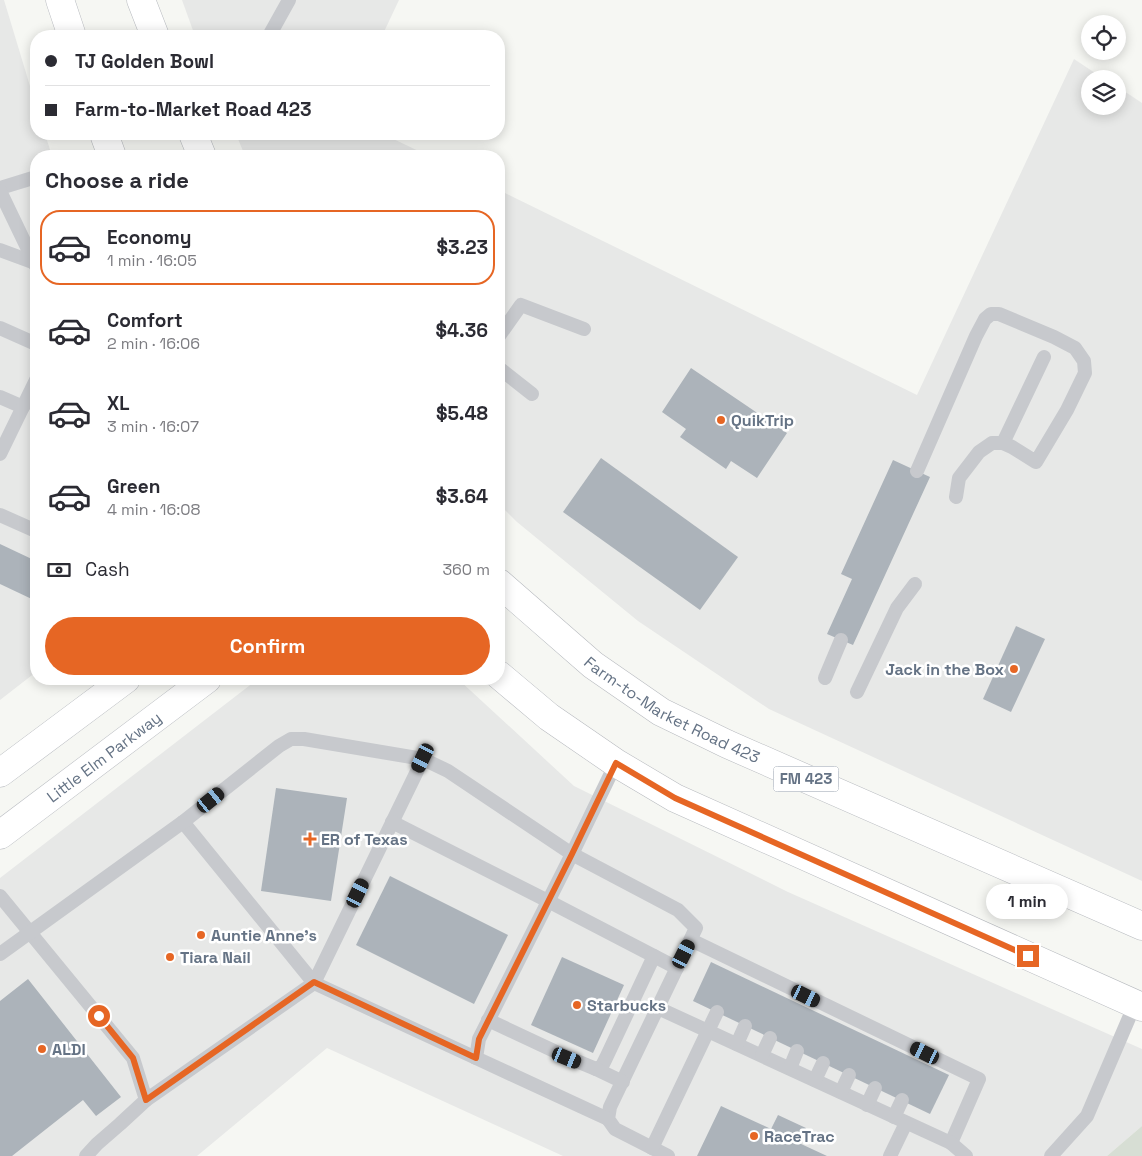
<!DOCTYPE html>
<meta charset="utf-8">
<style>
body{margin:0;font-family:"Space Grotesk",sans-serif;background:#f2f2f3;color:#2b2b33;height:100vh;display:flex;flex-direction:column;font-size:19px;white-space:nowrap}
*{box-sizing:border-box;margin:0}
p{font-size:16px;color:#7c7c81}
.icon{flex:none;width:28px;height:28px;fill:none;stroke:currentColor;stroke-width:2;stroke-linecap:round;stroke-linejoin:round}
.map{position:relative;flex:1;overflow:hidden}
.drawer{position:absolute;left:30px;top:150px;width:475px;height:535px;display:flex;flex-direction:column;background:#fff;border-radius:20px;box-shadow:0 2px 12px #0003}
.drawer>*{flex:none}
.hud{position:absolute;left:30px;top:30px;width:475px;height:110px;border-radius:20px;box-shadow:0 2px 12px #0003;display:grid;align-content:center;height:110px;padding:0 15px;background:#fff}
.fabs{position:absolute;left:1081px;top:15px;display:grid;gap:10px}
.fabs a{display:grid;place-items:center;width:45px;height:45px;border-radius:50%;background:#fff;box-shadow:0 2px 12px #0003;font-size:25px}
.end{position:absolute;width:22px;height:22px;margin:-11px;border:6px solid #e66624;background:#fff;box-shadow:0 0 0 2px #fff}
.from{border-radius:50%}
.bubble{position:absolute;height:35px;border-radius:18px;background:#fff;box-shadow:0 2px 12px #0003;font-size:16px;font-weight:700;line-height:35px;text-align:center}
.car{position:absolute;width:15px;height:30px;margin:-15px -8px;border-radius:6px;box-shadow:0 0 4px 1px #0007;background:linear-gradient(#222 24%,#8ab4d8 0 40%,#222 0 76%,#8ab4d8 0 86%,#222 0)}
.hud b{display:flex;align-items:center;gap:18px;height:48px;font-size:19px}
.hud b+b{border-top:1px solid #e1e1e2}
.hud i{width:12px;height:12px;background:#2b2b33}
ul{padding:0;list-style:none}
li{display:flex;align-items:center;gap:15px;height:75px;margin:0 10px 8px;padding:0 5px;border:2px solid transparent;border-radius:20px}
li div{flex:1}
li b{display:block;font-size:19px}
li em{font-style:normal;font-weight:700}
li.on{border-color:#e66624}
li>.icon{width:45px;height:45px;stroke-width:1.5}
h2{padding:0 15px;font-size:22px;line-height:60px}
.pay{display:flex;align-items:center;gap:12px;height:55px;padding:0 15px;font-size:19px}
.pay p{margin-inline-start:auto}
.primary-button{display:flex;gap:10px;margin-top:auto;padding:10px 15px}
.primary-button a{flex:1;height:58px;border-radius:30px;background:#e66624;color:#fff;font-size:20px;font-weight:700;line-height:58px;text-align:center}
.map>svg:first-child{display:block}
</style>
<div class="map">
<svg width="1142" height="1156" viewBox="0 0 1142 1156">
<rect width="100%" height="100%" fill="#f6f7f3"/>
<g fill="#e7e8e7">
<polygon points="0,0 4,0 36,106 36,134 45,134 52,156 36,156 36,672 0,700"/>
<polygon points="182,0 399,0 382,36 195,36"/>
<polygon points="1074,59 1104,79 1090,79 1090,106 1118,106 1118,87 1142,103 1142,881 769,709 638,621 517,522 499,504 499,190 917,395"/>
<polygon points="236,134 383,134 429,156 245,156"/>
<polygon points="258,679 458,679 574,786 788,892 1142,1049 1142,1126 1107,1156 563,1156 327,1048 197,1156 0,1156 0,878"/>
</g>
<polygon fill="#d7ded4" points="1142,1126 1142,1156 1107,1156"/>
<g fill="#acb3ba">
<polygon points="691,368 787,433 757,478 731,461 726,469 680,437 686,429 662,412"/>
<polygon points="601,458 738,557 700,610 563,512"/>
<polygon points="893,460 930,477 853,645 827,634 852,579 841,574"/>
<polygon points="0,544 36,561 36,601 0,584"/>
<polygon points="1016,626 1045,639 1011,712 983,699"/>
<polygon points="276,788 347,798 331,901 261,891"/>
<polygon points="390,876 508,935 474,1004 356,945"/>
<polygon points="562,957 624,985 593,1053 531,1025"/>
<polygon points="711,962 949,1075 930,1114 693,1001"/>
<polygon points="28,979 121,1097 96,1116 83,1100 12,1156 0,1156 0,1001"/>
<polygon points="721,1106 771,1129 778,1115 806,1128 799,1143 827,1156 697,1156"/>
</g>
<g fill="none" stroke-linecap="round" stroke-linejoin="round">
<g stroke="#b9bcc1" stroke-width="29">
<g id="secondary">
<polyline points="0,773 126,679"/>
<path id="s1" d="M0 835 207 679"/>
</g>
</g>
<g stroke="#b7babf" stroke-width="29">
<g id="primary">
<polyline points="60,0 72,36"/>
<polyline points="141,0 155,36"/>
<polyline points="104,134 112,156"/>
<polyline points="193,134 202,156"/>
<path id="s2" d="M499 583 593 665 661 712 727 744 1142 926"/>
<polyline points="499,675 549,717 616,763 675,798 1142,1007"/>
</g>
</g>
<g stroke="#c7c9cd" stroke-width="14">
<polyline points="269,36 289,0"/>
<polyline points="0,188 36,177"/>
<polyline points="0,191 36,266"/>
<polyline points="0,250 35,263"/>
<polyline points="0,328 36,344"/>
<polyline points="499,336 521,305 584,329"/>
<polyline points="499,368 532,394"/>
<polyline points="0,397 23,407"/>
<polyline points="1003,443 1044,357"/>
<polyline points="0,454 36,380"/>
<polyline points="917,471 976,336 985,319 991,314 999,314 1054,337 1075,348 1084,361 1085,373 1067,410 1036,462 1012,447 1003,443 992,443 979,452 959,478 956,497"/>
<polyline points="0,515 36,531"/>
<polyline points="825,678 841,640"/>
<polyline points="857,692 897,608 915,584"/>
<polyline points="183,822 314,983 423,759"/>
<polyline points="392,822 548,901 677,968"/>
<polyline points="0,896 133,1058 146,1100 120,1124 97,1144 86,1156"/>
<polyline points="691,940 979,1079 951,1143"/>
<polyline points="0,954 183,822 279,746 291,739 304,739 423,759 448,771 572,854 678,910 696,928 610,1107 608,1119 615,1129 668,1156"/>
<polyline points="658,1008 951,1143 966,1156"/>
<polyline points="488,1020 567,1057 596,1069 602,1066 606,1058 654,956"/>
<polyline points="737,1044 745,1026"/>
<polyline points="762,1055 770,1038"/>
<polyline points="790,1068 797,1051"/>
<polyline points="596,1069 623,1082"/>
<polyline points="815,1080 823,1063"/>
<polyline points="841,1092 849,1075"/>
<polyline points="146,1100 314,983 476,1058"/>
<polyline points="867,1105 875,1088"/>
<polyline points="894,1117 902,1100"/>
<polyline points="608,1119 476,1058 479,1039 572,854 616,763"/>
<polyline points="652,1148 717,1012"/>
<polyline points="890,1156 906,1123"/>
<polyline points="1051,1156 1087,1116 1135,1004"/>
</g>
<use href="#secondary" stroke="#fff" stroke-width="28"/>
<use href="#primary" stroke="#fff" stroke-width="28"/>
</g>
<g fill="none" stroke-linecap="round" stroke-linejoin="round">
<polyline stroke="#e66624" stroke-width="6" points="99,1016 133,1058 146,1100 314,982 476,1058 479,1039 572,854 616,763 675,798 1028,956"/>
</g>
<g fill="#e66624" stroke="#fff" stroke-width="2">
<circle cx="721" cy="420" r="5"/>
<circle cx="1014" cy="669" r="5"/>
<path d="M307.5 831.5h5v5h5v5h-5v5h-5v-5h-5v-5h5z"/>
<circle cx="201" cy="935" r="5"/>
<circle cx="170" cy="957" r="5"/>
<circle cx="577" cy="1005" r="5"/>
<circle cx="42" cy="1049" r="5"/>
<circle cx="754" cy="1136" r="5"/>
</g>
<g text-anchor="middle" stroke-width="5" stroke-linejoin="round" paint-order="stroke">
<rect fill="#fff" stroke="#939daa" stroke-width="1" x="773.5" y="766.5" width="65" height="25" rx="4"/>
<g font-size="15" font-weight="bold" fill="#657385">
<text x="806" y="784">FM 423</text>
</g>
<g font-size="16" font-weight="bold" fill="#657385" stroke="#fff" text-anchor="start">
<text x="731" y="426">QuikTrip</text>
<text x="1004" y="675" text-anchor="end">Jack in the Box</text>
<text x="321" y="845">ER of Texas</text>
<text x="211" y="941">Auntie Anne's</text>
<text x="180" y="963">Tiara Nail</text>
<text x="587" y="1011">Starbucks</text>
<text x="52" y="1055">ALDI</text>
<text x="764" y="1142">RaceTrac</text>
</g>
<g font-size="16" fill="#657385" stroke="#fff">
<text dy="6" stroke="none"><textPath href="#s2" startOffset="216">Farm-to-Market Road 423</textPath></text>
<text dy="6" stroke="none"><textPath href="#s1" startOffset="130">Little Elm Parkway</textPath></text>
</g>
</g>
</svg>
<div class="fabs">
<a><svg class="icon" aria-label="locate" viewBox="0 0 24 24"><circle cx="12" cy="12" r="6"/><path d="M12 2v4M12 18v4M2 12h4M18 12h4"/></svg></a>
<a><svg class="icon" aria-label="layers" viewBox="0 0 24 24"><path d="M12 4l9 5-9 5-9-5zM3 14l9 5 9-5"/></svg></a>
</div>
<i class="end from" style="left:99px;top:1016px"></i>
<i class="end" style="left:1028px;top:956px"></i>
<div class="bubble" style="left:986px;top:884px;width:82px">1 min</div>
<i class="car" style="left:423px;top:758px;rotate:206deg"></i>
<i class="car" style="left:211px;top:800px;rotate:51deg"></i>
<i class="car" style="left:358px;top:893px;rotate:26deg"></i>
<i class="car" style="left:684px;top:954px;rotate:27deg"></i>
<i class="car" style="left:806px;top:996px;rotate:116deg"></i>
<i class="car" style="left:925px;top:1053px;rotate:296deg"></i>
<i class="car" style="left:567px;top:1058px;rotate:112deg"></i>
<div class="hud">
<b><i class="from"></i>TJ Golden Bowl</b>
<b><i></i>Farm-to-Market Road 423</b>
</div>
<section class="drawer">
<h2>Choose a ride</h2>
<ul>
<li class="on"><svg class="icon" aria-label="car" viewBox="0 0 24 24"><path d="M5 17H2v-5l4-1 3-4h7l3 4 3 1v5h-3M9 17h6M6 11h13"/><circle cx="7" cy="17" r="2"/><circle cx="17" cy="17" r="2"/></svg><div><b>Economy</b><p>1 min · 16:05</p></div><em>$3.23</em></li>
<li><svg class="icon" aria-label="car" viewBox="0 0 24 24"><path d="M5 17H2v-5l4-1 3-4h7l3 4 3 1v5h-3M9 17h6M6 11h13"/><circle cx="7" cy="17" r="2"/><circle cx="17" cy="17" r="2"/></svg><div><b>Comfort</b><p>2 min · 16:06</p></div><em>$4.36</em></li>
<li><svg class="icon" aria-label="car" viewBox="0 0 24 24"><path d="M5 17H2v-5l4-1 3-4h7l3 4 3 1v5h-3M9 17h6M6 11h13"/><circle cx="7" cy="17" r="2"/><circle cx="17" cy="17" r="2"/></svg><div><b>XL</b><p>3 min · 16:07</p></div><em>$5.48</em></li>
<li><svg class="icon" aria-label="car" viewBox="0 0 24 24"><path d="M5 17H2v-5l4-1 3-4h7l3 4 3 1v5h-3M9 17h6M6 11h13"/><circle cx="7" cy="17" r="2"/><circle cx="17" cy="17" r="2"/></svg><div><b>Green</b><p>4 min · 16:08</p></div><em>$3.64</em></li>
</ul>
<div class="pay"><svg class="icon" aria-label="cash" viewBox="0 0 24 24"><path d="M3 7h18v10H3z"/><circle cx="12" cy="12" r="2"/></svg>Cash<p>360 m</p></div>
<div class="primary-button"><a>Confirm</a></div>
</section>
</div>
